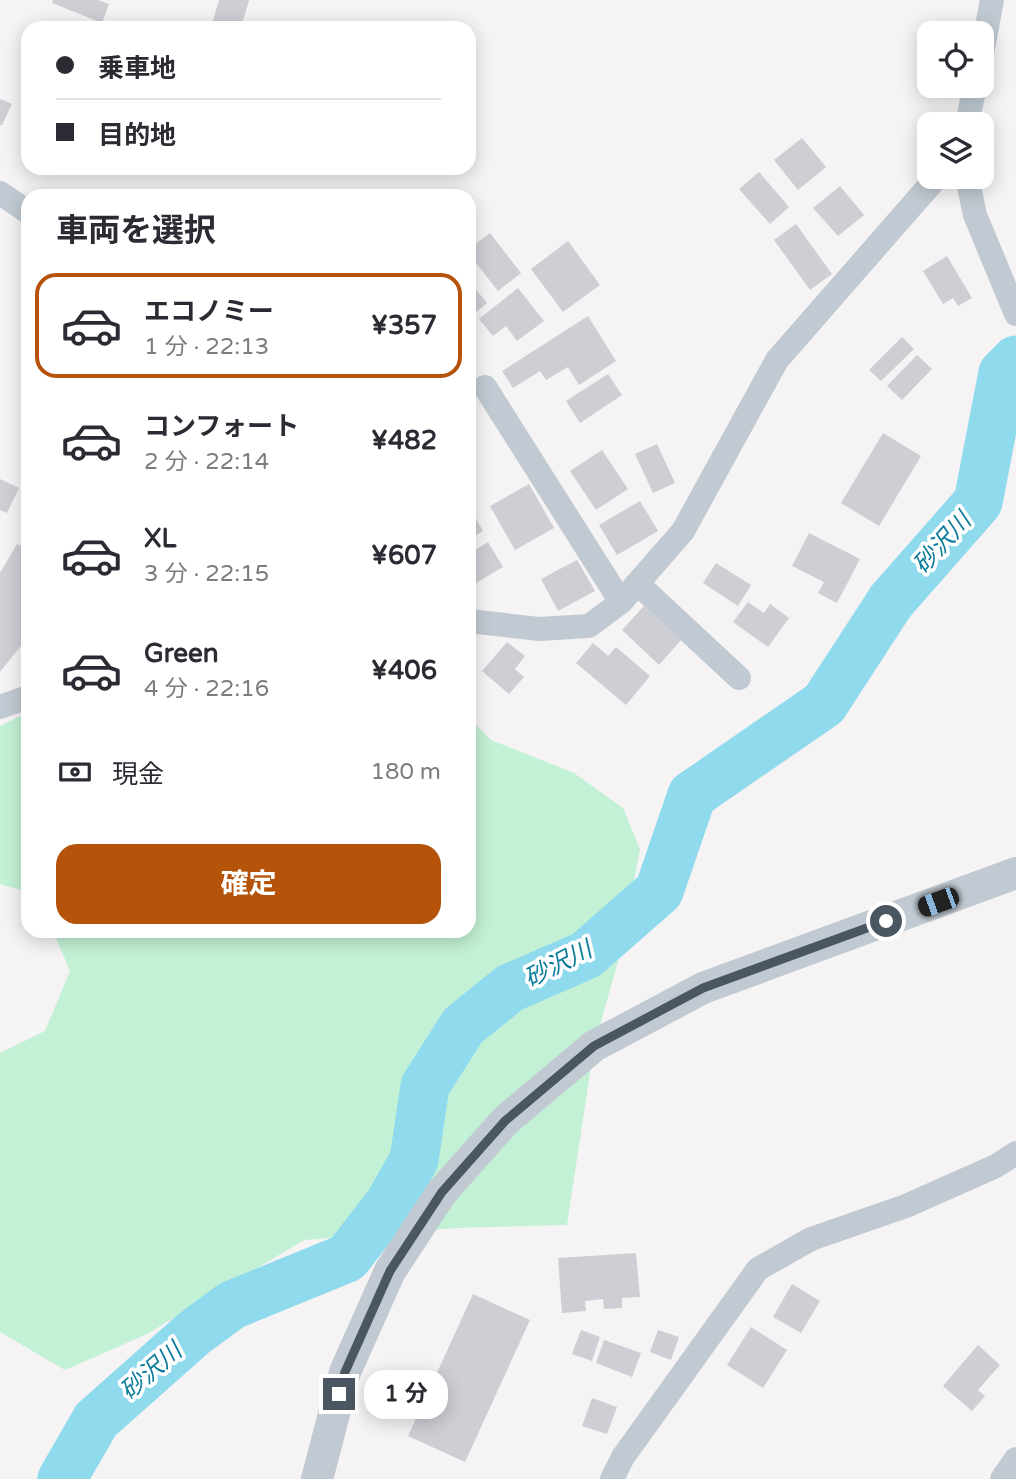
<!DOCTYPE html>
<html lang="ja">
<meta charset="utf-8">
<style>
body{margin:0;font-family:"Varela Round","Noto Sans JP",sans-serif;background:#f2f2f3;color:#2b2b33;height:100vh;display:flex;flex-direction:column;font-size:26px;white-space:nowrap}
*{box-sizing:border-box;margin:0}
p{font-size:23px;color:#7c7c81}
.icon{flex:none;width:38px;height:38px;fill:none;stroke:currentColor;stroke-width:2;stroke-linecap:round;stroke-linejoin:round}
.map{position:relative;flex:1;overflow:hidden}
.drawer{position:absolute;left:21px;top:189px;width:455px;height:749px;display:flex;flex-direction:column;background:#fff;border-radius:21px;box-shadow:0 4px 18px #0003}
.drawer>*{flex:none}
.banner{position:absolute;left:21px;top:21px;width:455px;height:154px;border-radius:21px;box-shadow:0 4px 18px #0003;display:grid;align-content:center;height:154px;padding:0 35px;background:#fff}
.controls{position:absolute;left:917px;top:21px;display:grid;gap:14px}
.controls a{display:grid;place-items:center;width:77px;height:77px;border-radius:14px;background:#fff;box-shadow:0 4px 18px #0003;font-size:35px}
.end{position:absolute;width:32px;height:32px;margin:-16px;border:9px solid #4a5661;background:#fff;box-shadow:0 0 0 4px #fff}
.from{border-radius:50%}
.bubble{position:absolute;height:49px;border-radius:21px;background:#fff;box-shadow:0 4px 18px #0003;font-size:23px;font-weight:700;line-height:49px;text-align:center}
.car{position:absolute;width:21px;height:42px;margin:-21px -10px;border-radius:9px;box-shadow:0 0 5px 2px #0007;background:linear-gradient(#222 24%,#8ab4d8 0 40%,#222 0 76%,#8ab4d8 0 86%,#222 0)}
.banner b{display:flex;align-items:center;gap:24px;height:66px;font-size:26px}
.banner b+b{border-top:2px solid #e1e1e2}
.banner i{width:18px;height:18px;background:#2b2b33}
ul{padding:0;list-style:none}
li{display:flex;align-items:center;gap:21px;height:105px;margin:0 14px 10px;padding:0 21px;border:4px solid transparent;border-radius:21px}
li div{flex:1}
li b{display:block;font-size:26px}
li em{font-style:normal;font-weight:700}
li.current{border-color:#b45309}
li>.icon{width:63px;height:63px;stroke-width:1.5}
h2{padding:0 35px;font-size:32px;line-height:84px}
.pay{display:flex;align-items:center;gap:18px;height:77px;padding:0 35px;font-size:26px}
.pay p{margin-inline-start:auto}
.primary-button{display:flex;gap:14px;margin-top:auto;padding:14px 35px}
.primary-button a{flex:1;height:80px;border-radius:21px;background:#b45309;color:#fff;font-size:28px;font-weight:700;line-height:80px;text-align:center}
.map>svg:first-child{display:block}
</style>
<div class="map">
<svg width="1016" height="1479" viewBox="0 0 1016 1479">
<rect width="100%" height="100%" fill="#f5f3f3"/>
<g fill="#c3f1d5">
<polygon points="28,712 28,892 0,884 0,726"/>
<polygon points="469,718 491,740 574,773 623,808 640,849 621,951 594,1046 567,1225 456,1228 304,1240 147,1334 65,1370 0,1332 0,1053 45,1031 70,971 53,931 469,931"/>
</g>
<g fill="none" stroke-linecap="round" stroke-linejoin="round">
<polyline stroke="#90daee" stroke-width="49" points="62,1479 96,1420 194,1333 232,1305 347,1258 389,1204 414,1160 425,1086 463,1026 510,988 586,955 659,891 692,795 824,704 891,601 978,502 1003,373 1016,360"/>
</g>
<g fill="#cdcfd5">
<polygon points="53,0 98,0 109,4 102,23 52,3"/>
<polygon points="219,0 249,0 241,28 212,24"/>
<polygon points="0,99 12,104 2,125 0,125"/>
<polygon points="802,138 826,167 798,190 774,160"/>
<polygon points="759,172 789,207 770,224 739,189"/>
<polygon points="840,186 864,215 838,236 813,208"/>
<polygon points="796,224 832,274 810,290 774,240"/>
<polygon points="490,233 521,273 498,291 469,254 469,249"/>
<polygon points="568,241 600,285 563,312 531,269"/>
<polygon points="947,256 972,298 958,306 953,298 943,304 923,271"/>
<polygon points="469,281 487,303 469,318"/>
<polygon points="518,288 544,321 517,341 506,326 493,336 479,319"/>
<polygon points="588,316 616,361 579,385 568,367 546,380 540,371 513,388 502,371"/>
<polygon points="902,337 914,349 881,381 869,370"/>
<polygon points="917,355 932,369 902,400 887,386"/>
<polygon points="608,374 622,395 580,423 566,401"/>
<polygon points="883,433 921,456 879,526 841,503"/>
<polygon points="657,444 675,483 653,493 635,454"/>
<polygon points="602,450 628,489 596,510 570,471"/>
<polygon points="0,479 19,488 7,513 0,510"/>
<polygon points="529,484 554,528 515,550 490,506"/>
<polygon points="640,501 658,531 617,555 599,525"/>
<polygon points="469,507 483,531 469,539"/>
<polygon points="809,533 860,559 837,603 818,593 824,582 792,566"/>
<polygon points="488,542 503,567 469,587 469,554"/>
<polygon points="17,544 28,548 28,637 0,672 0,573"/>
<polygon points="577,560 595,591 558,611 541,579"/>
<polygon points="716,563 751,585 738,606 703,583"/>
<polygon points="748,602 764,613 770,604 789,618 768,647 733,622"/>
<polygon points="644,606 681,640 659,665 622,630"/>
<polygon points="507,642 525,656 515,669 524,677 509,694 482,671"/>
<polygon points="593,643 608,656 616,647 650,676 626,705 576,663"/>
<polygon points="636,1253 640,1297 622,1298 622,1308 604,1309 603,1299 585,1301 586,1311 562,1313 558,1258"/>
<polygon points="792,1284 820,1301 801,1333 773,1317"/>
<polygon points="473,1294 530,1320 465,1462 408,1436"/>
<polygon points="751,1327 787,1350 763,1388 727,1365"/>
<polygon points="581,1330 600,1337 592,1361 572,1354"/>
<polygon points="658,1330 679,1337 671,1360 650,1352"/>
<polygon points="604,1340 641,1353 632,1377 596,1363"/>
<polygon points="978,1345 1000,1365 978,1390 985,1396 972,1411 943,1386"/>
<polygon points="592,1398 617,1407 607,1434 582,1426"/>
</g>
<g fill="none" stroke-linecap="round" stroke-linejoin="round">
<g stroke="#c1cad2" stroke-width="24">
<polyline points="982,53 992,0"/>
<polyline points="967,124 975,86"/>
<polyline points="967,177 975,215 1016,314"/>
<polyline points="0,193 28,212"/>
<polyline points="485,387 621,602"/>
<polyline points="638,584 739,678"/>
<polyline points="469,621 539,629 589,626 621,602 683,531 777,360 937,177"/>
<polyline points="0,707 28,697"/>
<polyline points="612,1479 623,1457 758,1269 811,1239 906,1206 996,1166 1016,1153"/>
<polyline points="1002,1479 1016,1459"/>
</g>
<polyline stroke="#c1cad2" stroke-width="32" points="317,1479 345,1372 390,1271 442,1192 505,1121 594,1046 703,988 1016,873"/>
</g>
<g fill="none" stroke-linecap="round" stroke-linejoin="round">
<polyline stroke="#4a5661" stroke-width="9" points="339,1394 345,1372 390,1271 442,1192 505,1121 594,1046 703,988 886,921"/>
</g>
<g text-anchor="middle" stroke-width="7" stroke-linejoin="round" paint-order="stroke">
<g font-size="24" font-style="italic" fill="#0c7c9b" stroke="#fff">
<text transform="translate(942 543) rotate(-48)" y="8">砂沢川</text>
<text transform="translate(558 964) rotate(-27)" y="8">砂沢川</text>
<text transform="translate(151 1371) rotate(-41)" y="8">砂沢川</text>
</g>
</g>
</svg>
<div class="controls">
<a><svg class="icon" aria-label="locate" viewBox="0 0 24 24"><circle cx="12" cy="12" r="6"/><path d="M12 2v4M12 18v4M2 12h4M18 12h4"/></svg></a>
<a><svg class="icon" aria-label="layers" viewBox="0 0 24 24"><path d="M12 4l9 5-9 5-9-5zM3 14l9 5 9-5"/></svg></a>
</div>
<i class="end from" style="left:886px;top:921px"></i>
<i class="end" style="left:339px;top:1394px"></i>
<div class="bubble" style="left:364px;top:1370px;width:84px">1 分</div>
<i class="car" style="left:938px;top:902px;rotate:250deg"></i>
<div class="banner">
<b><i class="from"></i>乗車地</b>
<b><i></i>目的地</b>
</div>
<section class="drawer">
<h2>車両を選択</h2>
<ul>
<li class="current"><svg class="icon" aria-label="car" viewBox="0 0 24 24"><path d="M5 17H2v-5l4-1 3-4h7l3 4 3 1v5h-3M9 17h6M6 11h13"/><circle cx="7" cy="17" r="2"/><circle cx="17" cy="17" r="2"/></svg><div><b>エコノミー</b><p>1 分 · 22:13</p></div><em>¥357</em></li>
<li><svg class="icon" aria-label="car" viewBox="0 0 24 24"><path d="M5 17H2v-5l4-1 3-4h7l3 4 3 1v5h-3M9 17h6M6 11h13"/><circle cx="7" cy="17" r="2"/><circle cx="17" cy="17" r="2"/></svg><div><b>コンフォート</b><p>2 分 · 22:14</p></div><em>¥482</em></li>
<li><svg class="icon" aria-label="car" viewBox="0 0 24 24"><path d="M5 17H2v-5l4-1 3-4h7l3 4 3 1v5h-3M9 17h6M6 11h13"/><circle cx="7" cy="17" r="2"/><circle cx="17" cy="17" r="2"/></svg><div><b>XL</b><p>3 分 · 22:15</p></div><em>¥607</em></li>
<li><svg class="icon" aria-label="car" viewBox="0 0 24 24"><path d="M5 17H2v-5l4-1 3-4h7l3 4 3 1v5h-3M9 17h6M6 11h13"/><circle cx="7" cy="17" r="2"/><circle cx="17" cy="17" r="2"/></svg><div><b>Green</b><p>4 分 · 22:16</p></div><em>¥406</em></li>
</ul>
<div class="pay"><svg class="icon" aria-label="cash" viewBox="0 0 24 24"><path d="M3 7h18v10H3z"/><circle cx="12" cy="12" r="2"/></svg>現金<p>180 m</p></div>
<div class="primary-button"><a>確定</a></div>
</section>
</div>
